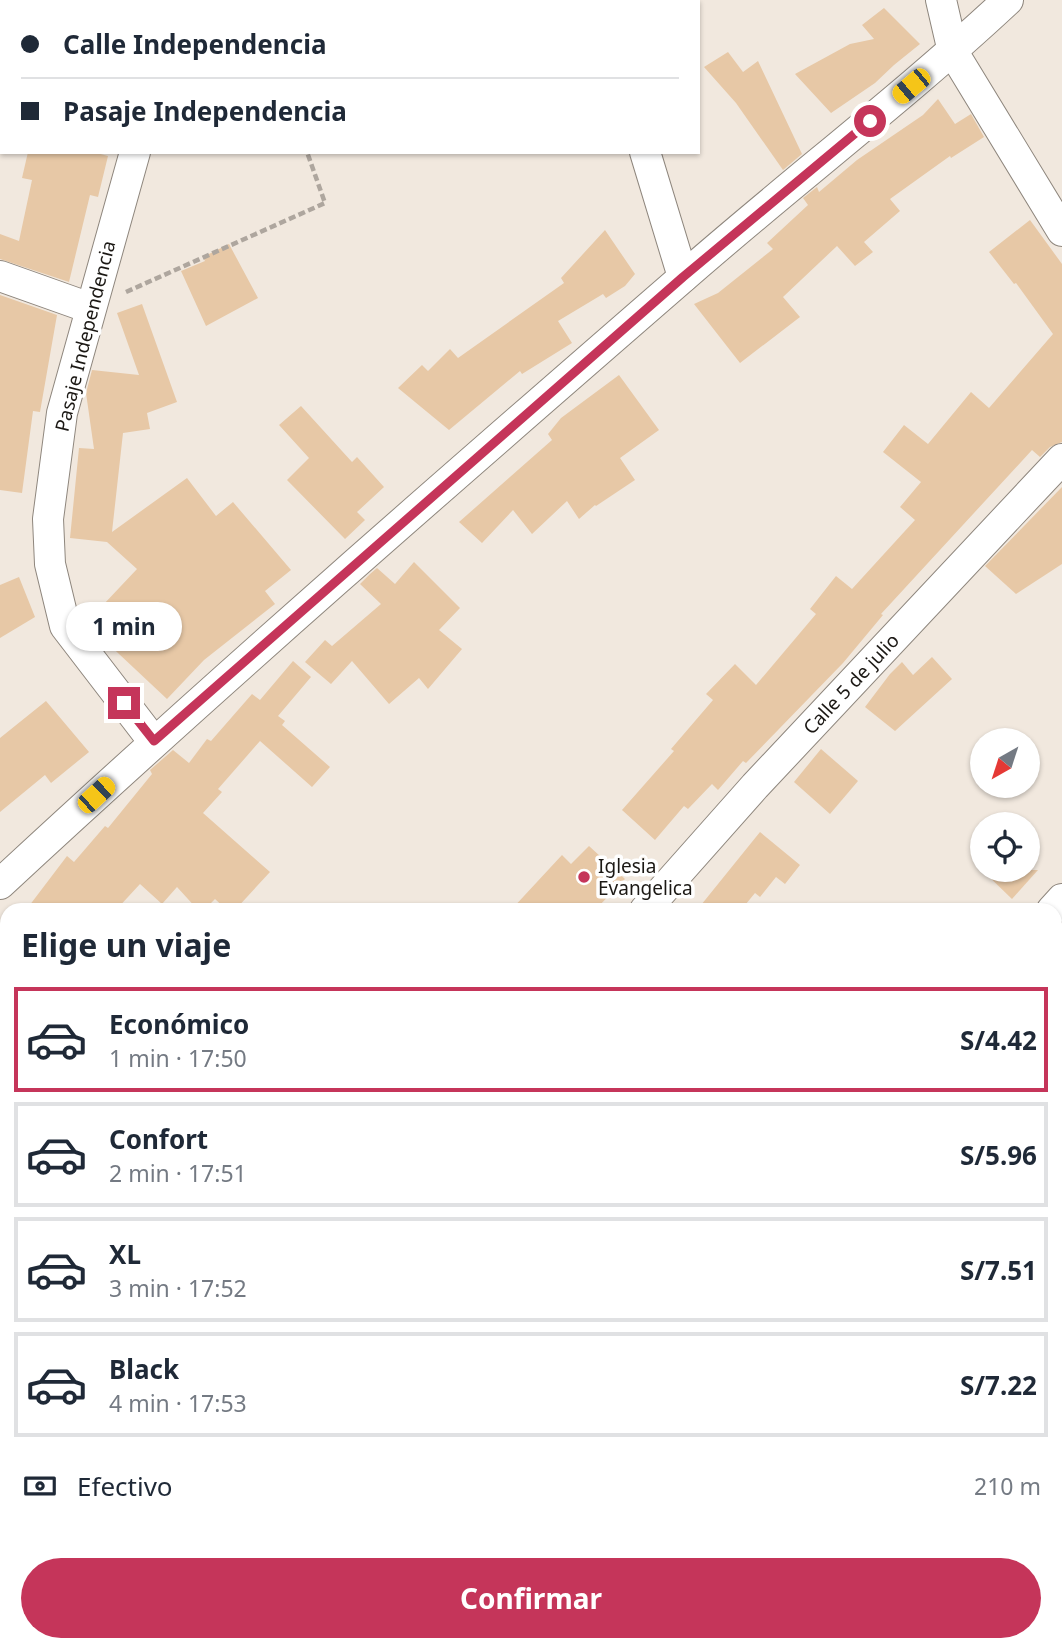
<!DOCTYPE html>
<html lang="es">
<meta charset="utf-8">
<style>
body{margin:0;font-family:"Noto Sans",sans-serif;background:#f2f2f3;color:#1f2937;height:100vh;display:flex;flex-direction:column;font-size:26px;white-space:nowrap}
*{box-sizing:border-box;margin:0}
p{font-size:23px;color:#747a83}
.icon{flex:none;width:38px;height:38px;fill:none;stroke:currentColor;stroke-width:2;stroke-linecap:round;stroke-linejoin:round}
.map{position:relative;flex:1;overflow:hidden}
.side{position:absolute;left:0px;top:903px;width:1062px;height:749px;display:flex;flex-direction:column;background:#fff;border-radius:21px 21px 0 0;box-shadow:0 2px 5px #0004}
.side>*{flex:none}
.banner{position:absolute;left:0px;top:0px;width:700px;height:154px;box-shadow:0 2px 5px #0004;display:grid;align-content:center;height:154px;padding:0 21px;background:#fff}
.needle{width:46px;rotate:219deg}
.buttons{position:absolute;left:970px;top:728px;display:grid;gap:14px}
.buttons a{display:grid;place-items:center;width:70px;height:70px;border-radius:50%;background:#fff;box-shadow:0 2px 5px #0004;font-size:35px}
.end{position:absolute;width:32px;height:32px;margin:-16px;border:9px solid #c5355a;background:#fff;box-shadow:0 0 0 4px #fff}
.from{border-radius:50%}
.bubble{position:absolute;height:49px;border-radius:24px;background:#fff;box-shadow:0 2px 5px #0004;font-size:23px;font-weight:700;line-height:49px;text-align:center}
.car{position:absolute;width:21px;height:42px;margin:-21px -10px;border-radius:9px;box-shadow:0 0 5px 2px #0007;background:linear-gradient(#f5c518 24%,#345 0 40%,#f5c518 0 76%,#345 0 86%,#f5c518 0)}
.banner b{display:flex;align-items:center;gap:24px;height:66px;font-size:26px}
.banner b+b{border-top:2px solid #e0e1e3}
.banner i{width:18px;height:18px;background:#1f2937}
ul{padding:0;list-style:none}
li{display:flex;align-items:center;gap:21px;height:105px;margin:0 14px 10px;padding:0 7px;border:4px solid #e0e1e3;border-radius:0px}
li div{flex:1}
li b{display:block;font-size:26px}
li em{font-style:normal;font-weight:700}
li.selected{border-color:#c5355a}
li>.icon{width:63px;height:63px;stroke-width:1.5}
h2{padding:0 21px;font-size:32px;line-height:84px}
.pay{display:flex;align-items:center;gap:18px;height:77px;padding:0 21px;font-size:26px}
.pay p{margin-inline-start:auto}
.cta{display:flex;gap:14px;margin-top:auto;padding:14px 21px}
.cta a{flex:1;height:80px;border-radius:42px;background:#c5355a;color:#fff;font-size:28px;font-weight:700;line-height:80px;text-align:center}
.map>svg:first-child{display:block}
</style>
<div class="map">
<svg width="1062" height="1652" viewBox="0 0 1062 1652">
<rect width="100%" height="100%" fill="#f1e8de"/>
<g fill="#e7c8a6">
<polygon points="884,8 920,44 894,65 875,83 831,113 795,74 850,44 874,39 862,25"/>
<polygon points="728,52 743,72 758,61 802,154 783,170 736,103 704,67"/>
<polygon points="938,99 955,124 971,114 984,137 951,158 950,156 890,199 900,211 864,242 873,252 855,266 837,246 783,297 800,317 740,363 694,304 718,293 773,249 767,243 808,205 803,198 817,187 819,192 857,160 923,115"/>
<polygon points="28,152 93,152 108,156 98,197 90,195 69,282 0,259 0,234 19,241 32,180 22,178"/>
<polygon points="1030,220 1062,264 1062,442 1050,447 1040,457 1032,450 881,614 883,615 843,663 746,763 743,761 718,790 712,784 688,809 684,806 655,840 622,810 674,751 671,749 713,700 706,694 735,664 756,685 816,614 810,609 836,576 852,589 915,520 900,507 921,482 883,452 904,425 928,444 971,392 989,408 1053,334 1016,283 1014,284 989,252"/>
<polygon points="605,230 635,274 625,286 606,298 603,294 558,321 572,343 522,374 520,371 449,430 398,388 422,365 428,371 450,349 458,358 564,283 561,278"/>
<polygon points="229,244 258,298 206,326 181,271 205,261 203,257"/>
<polygon points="0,295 57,315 40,412 33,411 22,493 0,490"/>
<polygon points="142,304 177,402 147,413 150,429 123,433 112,532 187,478 216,516 233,502 291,570 265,591 275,604 204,660 167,699 86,623 137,569 107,542 70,538 79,448 94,449 86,393 92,370 139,375 117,313"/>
<polygon points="619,375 659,430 620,458 635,480 596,506 595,505 579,519 567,501 532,534 513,510 482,543 459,522 552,440 548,434 561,418"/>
<polygon points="301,406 352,462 357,457 384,487 357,512 365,520 345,539 287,480 309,458 279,425"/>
<polygon points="1062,487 1062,564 1016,594 985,566"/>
<polygon points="414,562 460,608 439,630 462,649 428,689 419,678 389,704 352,661 331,684 305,662 325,640 332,646 381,604 360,584 370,574 377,568 395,584"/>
<polygon points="19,577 35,617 0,638 0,585"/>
<polygon points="932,657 952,679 895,731 865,707 890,674 902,662 913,675"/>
<polygon points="293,661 311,677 278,716 285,721 282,725 330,767 312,787 260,741 218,789 222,792 203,813 270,872 235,910 227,910 215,899 204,910 198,910 177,887 162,904 140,884 116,910 26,910 67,856 74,862 105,826 108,828 152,774 150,770 173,750 189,763 207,739 211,741 252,694 260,700"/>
<polygon points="46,701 89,752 51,783 45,775 0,812 0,738"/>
<polygon points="821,749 858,781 830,814 794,782"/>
<polygon points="760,832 800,865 785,884 776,877 760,897 755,893 741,910 697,910"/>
<polygon points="589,846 625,879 595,910 511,910 562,855 571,864"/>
<polygon points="982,870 1038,870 1012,899"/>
</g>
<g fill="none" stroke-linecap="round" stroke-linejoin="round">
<g stroke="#8e867d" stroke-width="18">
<polyline id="service" points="0,1390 7,1397"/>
</g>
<g stroke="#8e867d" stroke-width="32">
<g id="minor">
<polyline points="597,0 598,2"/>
<polyline points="941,0 953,52 1062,231"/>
<polyline points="179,2 180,0"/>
<polyline points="135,152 62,413 48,519 50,564 65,626 154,742"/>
<polyline points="645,152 683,277"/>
<polyline points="0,276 90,308"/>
<path d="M0 884C222 678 451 479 680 280 788 185 903 98 1008 0"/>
<path id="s1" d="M645 910 755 786 1062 459"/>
<polyline points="1052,910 1062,899"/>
<polyline points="1055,1334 1062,1328"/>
<polyline points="1055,1565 1062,1574"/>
<polyline points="0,1612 7,1605"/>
<polyline points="380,1652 385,1645"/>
<polyline points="715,1652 721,1645"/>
</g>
</g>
<g stroke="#aea69e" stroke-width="4.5" stroke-dasharray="7 3.5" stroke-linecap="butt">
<polyline points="251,0 252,2"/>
<polyline points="126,292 325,203 307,152"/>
</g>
<use href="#service" stroke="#fff" stroke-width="16"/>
<use href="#minor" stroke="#fff" stroke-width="30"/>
</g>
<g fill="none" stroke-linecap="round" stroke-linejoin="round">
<polyline stroke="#c5355a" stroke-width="9" points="124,703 154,741 683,277 870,121"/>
</g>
<circle fill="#c5355a" stroke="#fff" stroke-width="2.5" cx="584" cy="877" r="7"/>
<g text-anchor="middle" stroke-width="7" stroke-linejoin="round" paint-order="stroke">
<g font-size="19" fill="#1b1814" stroke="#fff">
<text transform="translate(85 336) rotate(-76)" y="7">Pasaje Independencia</text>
<text dy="7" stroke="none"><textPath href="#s1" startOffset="306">Calle 5 de julio</textPath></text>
</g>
<g font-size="19" fill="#1b1814" stroke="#fff" text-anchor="start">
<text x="598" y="873">Iglesia<tspan x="598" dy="22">Evangelica</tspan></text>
</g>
</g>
</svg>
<div class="buttons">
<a><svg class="needle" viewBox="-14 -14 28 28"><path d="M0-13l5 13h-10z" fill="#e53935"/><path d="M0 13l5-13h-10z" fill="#747a83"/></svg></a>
<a><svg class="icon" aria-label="locate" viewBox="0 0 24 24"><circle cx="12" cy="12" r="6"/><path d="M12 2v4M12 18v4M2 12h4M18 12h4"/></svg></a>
</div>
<i class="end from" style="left:870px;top:121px"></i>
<i class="end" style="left:124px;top:703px"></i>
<div class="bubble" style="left:66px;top:602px;width:116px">1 min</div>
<i class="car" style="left:911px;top:86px;rotate:230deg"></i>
<i class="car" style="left:96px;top:795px;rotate:47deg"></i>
<div class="banner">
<b><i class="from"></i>Calle Independencia</b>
<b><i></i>Pasaje Independencia</b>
</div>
<section class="side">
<h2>Elige un viaje</h2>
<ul>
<li class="selected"><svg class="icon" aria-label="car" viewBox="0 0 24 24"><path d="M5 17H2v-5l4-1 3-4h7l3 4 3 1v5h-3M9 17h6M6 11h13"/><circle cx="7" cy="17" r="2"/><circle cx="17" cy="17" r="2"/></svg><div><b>Económico</b><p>1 min · 17:50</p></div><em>S/4.42</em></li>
<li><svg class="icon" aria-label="car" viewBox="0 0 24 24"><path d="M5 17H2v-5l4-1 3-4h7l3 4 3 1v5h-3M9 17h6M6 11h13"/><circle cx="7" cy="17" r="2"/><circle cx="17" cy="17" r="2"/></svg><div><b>Confort</b><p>2 min · 17:51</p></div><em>S/5.96</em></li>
<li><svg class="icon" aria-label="car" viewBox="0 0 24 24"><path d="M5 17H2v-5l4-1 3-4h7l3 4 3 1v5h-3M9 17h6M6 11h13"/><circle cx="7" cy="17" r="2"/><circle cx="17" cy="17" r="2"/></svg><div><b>XL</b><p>3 min · 17:52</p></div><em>S/7.51</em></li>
<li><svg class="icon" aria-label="car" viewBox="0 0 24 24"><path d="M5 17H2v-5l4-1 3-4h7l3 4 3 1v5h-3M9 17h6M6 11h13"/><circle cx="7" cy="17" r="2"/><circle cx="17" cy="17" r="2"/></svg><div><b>Black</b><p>4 min · 17:53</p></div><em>S/7.22</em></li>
</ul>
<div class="pay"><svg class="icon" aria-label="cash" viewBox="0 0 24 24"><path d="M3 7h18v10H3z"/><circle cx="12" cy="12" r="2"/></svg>Efectivo<p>210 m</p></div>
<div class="cta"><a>Confirmar</a></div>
</section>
</div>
